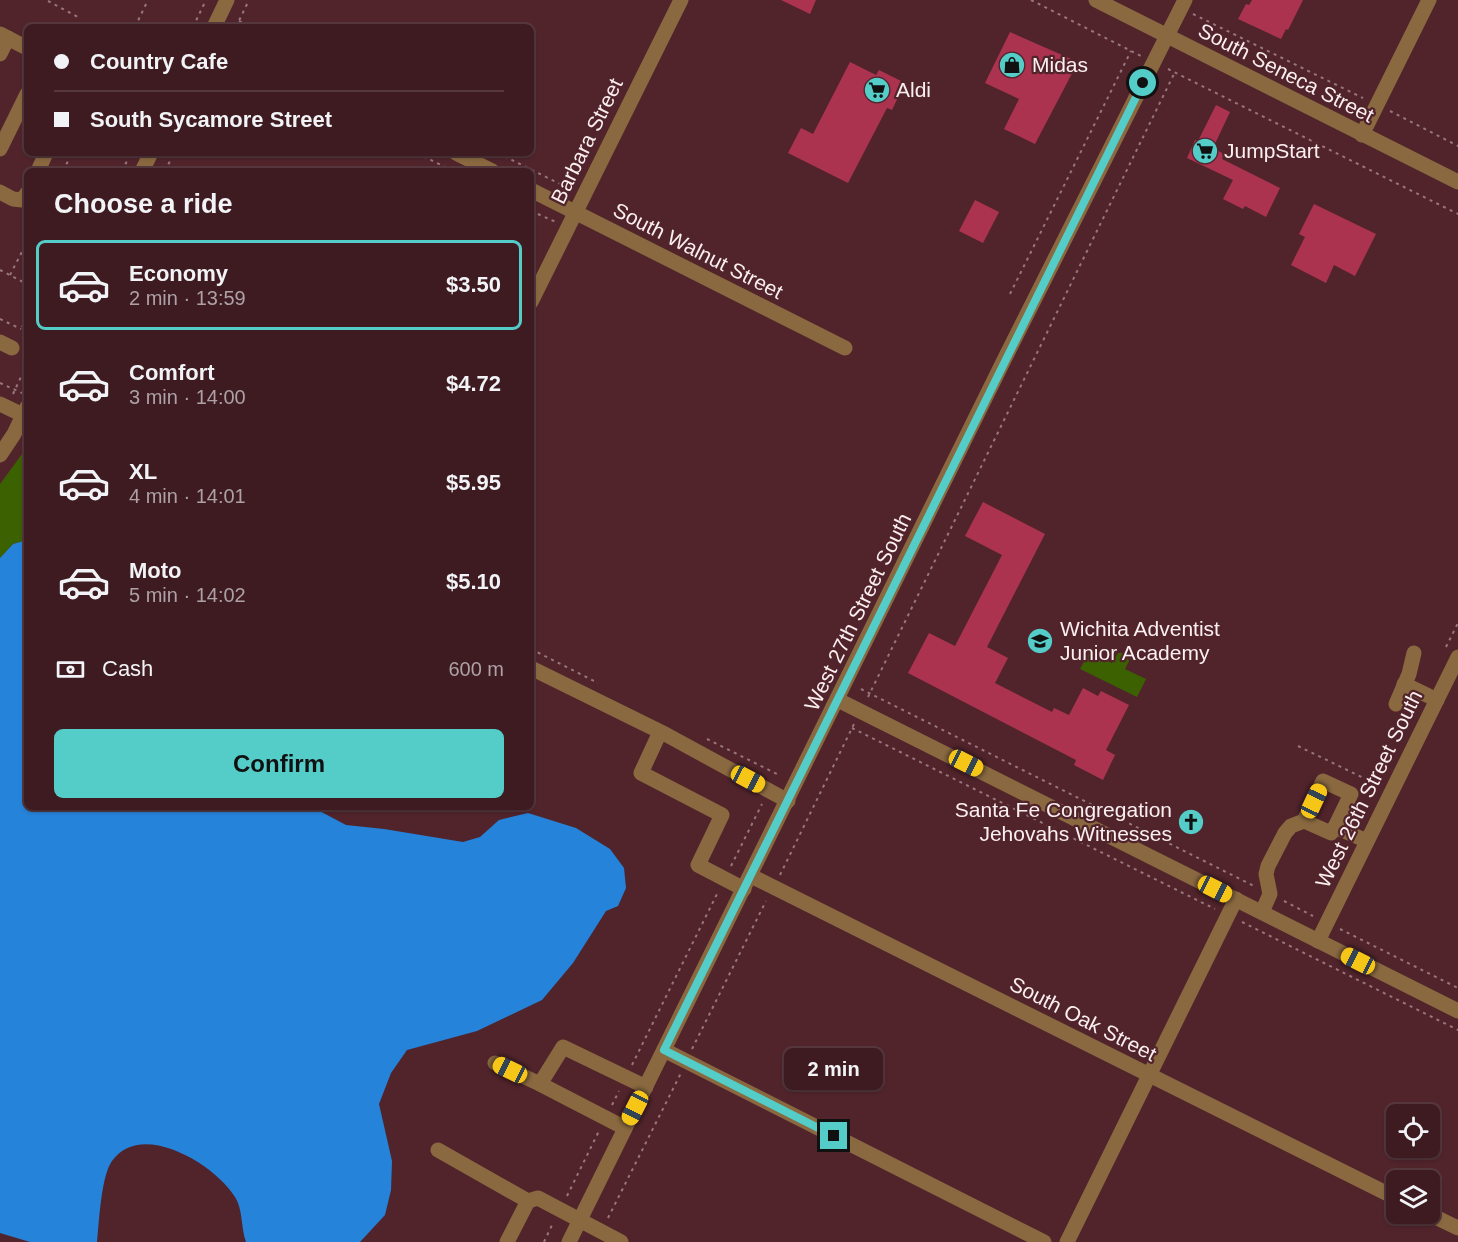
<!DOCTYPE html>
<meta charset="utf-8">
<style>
body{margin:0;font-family:Arial,sans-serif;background:#44242a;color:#f1f3f6;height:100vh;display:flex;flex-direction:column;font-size:22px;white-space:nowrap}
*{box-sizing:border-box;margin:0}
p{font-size:20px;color:#ada1a5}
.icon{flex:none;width:33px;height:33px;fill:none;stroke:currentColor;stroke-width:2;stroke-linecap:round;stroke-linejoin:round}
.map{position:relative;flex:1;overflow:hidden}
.details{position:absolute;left:24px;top:168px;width:510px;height:642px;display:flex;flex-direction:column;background:#3d1b21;border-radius:9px;box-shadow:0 2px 4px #0004,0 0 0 2px #56393f}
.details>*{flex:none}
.top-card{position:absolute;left:24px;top:24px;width:510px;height:132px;border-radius:9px;box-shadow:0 2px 4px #0004,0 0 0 2px #56393f;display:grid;align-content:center;height:132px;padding:0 30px;background:#3d1b21}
.buttons{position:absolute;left:1386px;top:1104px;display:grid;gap:12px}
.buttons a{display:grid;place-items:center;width:54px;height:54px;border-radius:9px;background:#3d1b21;box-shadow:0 2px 4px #0004,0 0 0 2px #56393f;font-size:30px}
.end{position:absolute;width:27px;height:27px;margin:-14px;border:8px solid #54cdc8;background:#111;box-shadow:0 0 0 3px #111}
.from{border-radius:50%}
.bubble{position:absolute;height:42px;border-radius:9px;background:#3d1b21;box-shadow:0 2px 4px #0004,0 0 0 2px #56393f;font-size:20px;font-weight:800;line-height:42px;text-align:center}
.car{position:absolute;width:18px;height:36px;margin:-18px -9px;border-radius:8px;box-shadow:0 0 4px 2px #0007;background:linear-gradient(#f5c518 24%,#345 0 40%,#f5c518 0 76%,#345 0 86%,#f5c518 0)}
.top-card b{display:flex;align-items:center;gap:21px;height:57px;font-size:22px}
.top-card b+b{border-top:2px solid #56393f}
.top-card i{width:15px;height:15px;background:#f1f3f6}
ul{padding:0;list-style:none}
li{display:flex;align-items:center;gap:18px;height:90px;margin:0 12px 9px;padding:0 18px;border:3px solid transparent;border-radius:9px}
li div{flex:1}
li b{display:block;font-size:22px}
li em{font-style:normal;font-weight:800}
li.active{border-color:#54cdc8}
li>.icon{width:54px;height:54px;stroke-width:1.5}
h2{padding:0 30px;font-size:27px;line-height:72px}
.pay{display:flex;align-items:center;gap:15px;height:66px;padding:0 30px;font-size:22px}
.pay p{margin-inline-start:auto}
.primary-button{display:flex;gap:12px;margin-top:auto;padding:12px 30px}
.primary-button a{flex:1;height:69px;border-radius:9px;background:#54cdc8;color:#111;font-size:24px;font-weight:800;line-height:69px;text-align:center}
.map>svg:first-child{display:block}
</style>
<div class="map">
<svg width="1458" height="1242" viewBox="0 0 1458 1242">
<rect width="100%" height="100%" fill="#51242c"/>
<g fill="#3b6100">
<polygon points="25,450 27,451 27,540 13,544 0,558 0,484"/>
<polygon points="1089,652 1112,663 1118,653 1125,653 1129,661 1125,669 1146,679 1137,697 1080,669"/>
</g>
<path fill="#2683da" d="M27 540V807H312L346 825 384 829 463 842 480 837 499 820 528 813 576 828 610 849 624 868 626 888 618 906 606 911 573 963 542 1000 477 1031 407 1050 391 1073 379 1104 392 1161 391 1190 385 1215 360 1242H246C241 1229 243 1209 235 1197 216 1165 141 1119 112 1161 101 1176 99 1223 97 1242H30L0 1233V558L13 544Z"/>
<g fill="#ab334f">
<polygon points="781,0 816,0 810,14"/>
<polygon points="1252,0 1303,0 1288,30 1286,29 1281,39 1238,19 1246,4 1249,5"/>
<polygon points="1010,32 1078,62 1035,144 1004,129 1019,99 985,83"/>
<polygon points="850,62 876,75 879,70 905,83 892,110 887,108 848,183 788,153 801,128 813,134"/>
<polygon points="1216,105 1230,112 1213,148 1224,154 1222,159 1280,188 1266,217 1245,206 1243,209 1223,199 1233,180 1187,158 1195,140 1198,141"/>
<polygon points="975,200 999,212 983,243 959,231"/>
<polygon points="1314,204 1376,234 1355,276 1334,265 1326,283 1291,265 1305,237 1299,234"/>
<polygon points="983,502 1045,534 987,647 1008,658 995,683 1052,712 1054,708 1069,715 1083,688 1098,696 1101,691 1129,705 1106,750 1115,755 1103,780 1074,765 1076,760 908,673 929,633 955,646 1002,555 965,536"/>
</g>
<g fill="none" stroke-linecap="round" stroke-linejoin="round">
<g stroke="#97777d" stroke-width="2" stroke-dasharray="3 4.5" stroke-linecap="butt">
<polyline points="1031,0 1141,56"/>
<polyline points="48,1 78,17"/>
<polyline points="1193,14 1363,98"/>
<polyline points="239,21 250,27"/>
<polyline points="135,27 148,0"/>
<polyline points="193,27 206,0"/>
<polyline points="236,27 249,0"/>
<polyline points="1168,69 1458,214"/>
<polyline points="1390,111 1458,146"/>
<polyline points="417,153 453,171"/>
<polyline points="498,153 566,187 568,192"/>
<polyline points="63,171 72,153"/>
<polyline points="122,171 131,153"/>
<polyline points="165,171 174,153"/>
<polyline points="531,211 556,222"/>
<polyline points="0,270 27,284"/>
<polyline points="10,275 27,242"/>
<polyline points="1010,294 1131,51"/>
<polyline points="27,318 21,329 27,332"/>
<polyline points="0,319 21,329"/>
<polyline points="0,383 22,393"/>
<polyline points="13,394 27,364"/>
<polyline points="1446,647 1458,623"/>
<polyline points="531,649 598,683"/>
<polyline points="861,689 1254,886"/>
<polyline points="868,697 1175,72"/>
<polyline points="852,728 1215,909"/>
<polyline points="707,739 777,774 775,777"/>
<polyline points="1298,746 1378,785"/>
<polyline points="731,866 762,804"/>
<polyline points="780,875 854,724"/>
<polyline points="1284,901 1313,916"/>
<polyline points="1242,922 1458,1030"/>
<polyline points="1340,929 1458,988"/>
<polyline points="692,1049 766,901"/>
<polyline points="632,1065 718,892"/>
<polyline points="612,1105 619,1091"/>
<polyline points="567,1196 599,1131"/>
<polyline points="608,1218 681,1073"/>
<polyline points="544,1242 553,1223"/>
</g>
<g stroke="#8a6940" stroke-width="15">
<polyline points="1096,0 1458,182"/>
<polyline points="214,27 227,0"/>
<polyline points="0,34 27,48"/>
<polyline points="0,54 8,38"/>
<polyline points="1362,135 1429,0"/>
<polyline points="0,149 27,94"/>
<polyline points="456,153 492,171"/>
<polyline points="38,171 46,153"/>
<polyline points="142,171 151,153"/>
<polyline points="531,190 845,348"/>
<polyline points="0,192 13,199 22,200 27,193"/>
<polyline points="531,302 681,0"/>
<polyline points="0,342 12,348"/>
<polyline points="0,404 27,417"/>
<polyline points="0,455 14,434 27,407"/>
<polyline points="531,668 665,734 788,801"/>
<polyline points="1404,684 1437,700"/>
<polyline points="838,700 1458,1011"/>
<polyline points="1396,704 1409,674 1414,653"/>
<polyline points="660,732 641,773 722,815 698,865 744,889"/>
<polyline points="1304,821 1331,833 1335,827"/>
<polyline points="751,876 1396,1198"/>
<polyline points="1262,912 1270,894 1266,874 1268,866 1285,833 1291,826 1304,821 1323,781 1351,794 1335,827 1367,841"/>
<polyline points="1318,941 1458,657"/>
<polyline points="664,1050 1044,1242"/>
<polyline points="495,1063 540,1084"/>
<polyline points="625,1128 540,1084 563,1047 646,1087"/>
<polyline points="438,1150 528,1201 538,1198 621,1242"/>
<polyline points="1429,1214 1458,1228"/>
<polyline points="507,1242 528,1201"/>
<polyline points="569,1242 1006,356 1185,0"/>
<polyline points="1067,1242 1236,899"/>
</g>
</g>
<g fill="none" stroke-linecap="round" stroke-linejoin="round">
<polyline stroke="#54cdc8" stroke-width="8" points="834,1136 664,1050 1143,83"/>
</g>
<defs>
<g id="shop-disc" transform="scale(1.35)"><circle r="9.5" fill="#54cdc8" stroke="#51242c"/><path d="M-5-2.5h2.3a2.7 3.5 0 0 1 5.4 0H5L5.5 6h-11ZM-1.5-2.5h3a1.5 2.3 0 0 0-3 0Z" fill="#111"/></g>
<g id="supermarket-disc" transform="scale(1.35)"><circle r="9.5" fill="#54cdc8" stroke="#51242c"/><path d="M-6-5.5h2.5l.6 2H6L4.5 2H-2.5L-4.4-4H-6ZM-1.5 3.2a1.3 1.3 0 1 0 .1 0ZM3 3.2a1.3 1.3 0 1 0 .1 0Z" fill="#111"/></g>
<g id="school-disc" transform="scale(1.35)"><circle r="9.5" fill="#54cdc8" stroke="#51242c"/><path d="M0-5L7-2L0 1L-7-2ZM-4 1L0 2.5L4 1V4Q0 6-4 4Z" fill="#111"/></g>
<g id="church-disc" transform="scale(1.35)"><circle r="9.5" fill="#54cdc8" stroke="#51242c"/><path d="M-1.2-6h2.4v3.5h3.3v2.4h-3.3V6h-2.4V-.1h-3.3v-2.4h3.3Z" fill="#111"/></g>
</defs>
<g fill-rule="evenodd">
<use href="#shop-disc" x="1012" y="65"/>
<use href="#supermarket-disc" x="877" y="90"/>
<use href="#supermarket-disc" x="1205" y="151"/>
<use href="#school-disc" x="1040" y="641"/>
<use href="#church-disc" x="1191" y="822"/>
</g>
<g text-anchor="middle" stroke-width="4.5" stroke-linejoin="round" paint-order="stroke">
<g font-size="21" fill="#fbeff0" stroke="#51242c" text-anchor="start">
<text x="1032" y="72">Midas</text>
<text x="896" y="97">Aldi</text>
<text x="1224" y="158">JumpStart</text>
<text x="1060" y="636">Wichita Adventist<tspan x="1060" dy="24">Junior Academy</tspan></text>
<text x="1172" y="817" text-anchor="end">Santa Fe Congregation<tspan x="1172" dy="24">Jehovahs Witnesses</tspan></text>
</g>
<g font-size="21" fill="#fbeff0" stroke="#51242c">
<text transform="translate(1286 73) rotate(27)" y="7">South Seneca Street</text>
<text transform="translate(587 141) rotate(-64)" y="7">Barbara Street</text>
<text transform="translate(698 251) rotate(27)" y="7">South Walnut Street</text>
<text transform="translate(858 612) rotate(-64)" y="7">West 27th Street South</text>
<text transform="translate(1369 789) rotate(-64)" y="7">West 26th Street South</text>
<text transform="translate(1083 1019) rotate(27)" y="7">South Oak Street</text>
</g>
</g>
</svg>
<div class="buttons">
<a><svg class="icon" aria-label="locate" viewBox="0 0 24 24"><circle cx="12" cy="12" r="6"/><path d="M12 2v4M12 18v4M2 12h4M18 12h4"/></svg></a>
<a><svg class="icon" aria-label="layers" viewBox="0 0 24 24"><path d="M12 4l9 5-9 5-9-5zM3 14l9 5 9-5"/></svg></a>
</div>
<i class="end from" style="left:1143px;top:83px"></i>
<i class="end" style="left:834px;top:1136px"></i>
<div class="bubble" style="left:784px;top:1048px;width:99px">2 min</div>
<i class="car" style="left:966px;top:763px;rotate:117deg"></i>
<i class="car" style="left:748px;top:779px;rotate:118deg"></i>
<i class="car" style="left:1314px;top:801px;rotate:25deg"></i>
<i class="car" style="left:1215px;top:889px;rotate:117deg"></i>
<i class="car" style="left:1358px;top:961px;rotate:297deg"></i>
<i class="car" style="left:510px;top:1070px;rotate:296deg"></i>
<i class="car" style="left:635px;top:1108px;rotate:207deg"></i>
<div class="top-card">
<b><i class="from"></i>Country Cafe</b>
<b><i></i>South Sycamore Street</b>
</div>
<section class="details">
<h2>Choose a ride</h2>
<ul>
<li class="active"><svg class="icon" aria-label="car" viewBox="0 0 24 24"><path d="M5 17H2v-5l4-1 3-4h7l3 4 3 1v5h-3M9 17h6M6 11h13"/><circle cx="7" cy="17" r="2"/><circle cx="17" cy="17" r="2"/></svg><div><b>Economy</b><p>2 min · 13:59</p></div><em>$3.50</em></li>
<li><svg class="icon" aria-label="car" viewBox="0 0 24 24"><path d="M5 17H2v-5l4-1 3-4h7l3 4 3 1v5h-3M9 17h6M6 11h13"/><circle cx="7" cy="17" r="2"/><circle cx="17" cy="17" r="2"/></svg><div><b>Comfort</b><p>3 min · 14:00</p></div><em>$4.72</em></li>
<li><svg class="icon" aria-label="car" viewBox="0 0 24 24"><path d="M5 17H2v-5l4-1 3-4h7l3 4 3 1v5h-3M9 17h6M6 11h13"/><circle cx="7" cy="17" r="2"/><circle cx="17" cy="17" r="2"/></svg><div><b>XL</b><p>4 min · 14:01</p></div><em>$5.95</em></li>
<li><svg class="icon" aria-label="car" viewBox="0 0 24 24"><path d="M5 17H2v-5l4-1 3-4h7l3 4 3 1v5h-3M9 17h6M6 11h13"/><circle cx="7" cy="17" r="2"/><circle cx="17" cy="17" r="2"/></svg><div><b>Moto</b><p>5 min · 14:02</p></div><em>$5.10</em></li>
</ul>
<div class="pay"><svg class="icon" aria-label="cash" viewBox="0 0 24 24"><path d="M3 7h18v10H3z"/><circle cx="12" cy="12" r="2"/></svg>Cash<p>600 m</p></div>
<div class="primary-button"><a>Confirm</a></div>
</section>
</div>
